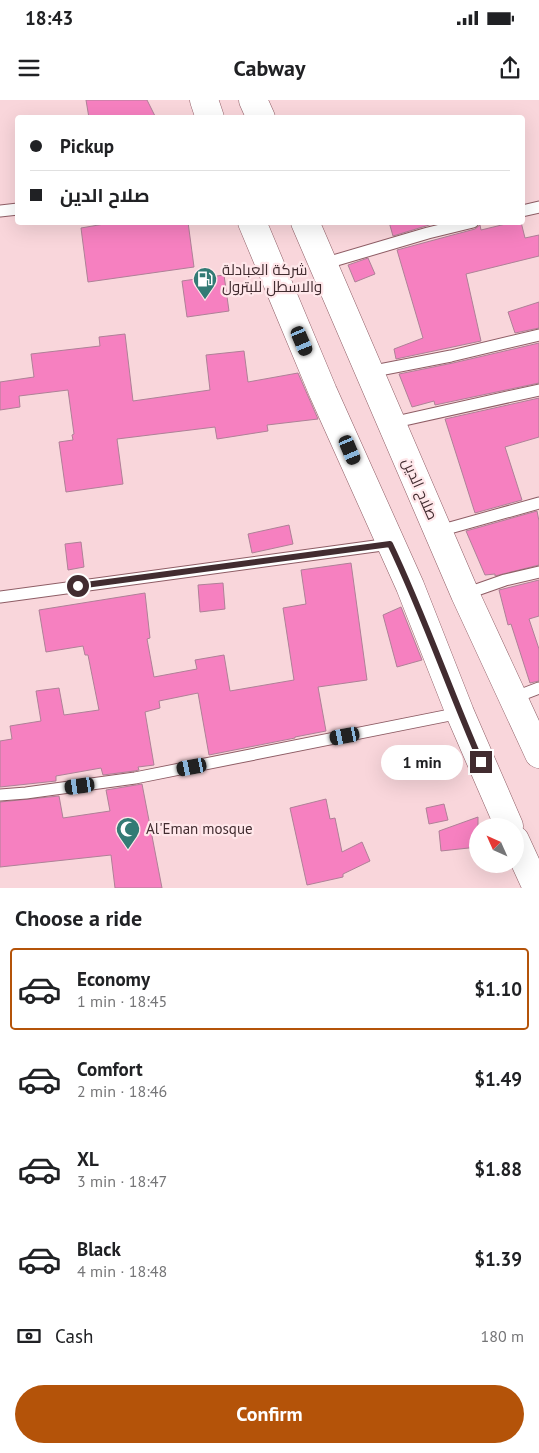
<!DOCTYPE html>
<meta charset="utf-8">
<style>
body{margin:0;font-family:"PT Sans",Cairo,sans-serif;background:#f6f6f6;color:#202124;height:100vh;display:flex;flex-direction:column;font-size:19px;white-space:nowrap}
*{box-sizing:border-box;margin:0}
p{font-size:16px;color:#757577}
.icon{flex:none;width:28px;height:28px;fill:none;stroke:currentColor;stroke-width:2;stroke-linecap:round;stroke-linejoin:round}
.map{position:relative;height:788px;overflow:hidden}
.drawer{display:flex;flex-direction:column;background:#fff;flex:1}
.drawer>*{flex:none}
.banner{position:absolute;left:15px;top:15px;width:510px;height:110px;border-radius:5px;box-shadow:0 5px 20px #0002;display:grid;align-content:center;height:110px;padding:0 15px;background:#fff}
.needle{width:32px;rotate:315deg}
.buttons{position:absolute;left:469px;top:718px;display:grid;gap:10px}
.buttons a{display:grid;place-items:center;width:55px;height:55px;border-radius:50%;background:#fff;box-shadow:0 5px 20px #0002;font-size:25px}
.end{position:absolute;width:22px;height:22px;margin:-11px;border:6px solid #422c30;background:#fff;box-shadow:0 0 0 2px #fff}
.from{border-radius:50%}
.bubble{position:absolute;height:35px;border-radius:18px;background:#fff;box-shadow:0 5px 20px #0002;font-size:16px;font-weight:800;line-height:35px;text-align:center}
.car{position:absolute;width:15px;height:30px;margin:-15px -8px;border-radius:6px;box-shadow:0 0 4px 1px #0007;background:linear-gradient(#222 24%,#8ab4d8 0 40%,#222 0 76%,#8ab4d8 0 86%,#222 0)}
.banner b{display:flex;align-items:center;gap:18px;height:48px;font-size:19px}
.banner b+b{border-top:1px solid #e0e0e0}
.banner i{width:12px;height:12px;background:#202124}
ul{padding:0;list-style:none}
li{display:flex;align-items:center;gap:15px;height:82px;margin:0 10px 8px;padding:0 5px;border:2px solid transparent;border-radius:5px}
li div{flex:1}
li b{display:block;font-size:19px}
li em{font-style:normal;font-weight:800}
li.active{border-color:#b45309}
li>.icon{width:45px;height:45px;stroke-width:1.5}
h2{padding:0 15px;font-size:22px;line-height:60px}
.pay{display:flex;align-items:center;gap:12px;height:55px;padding:0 15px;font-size:19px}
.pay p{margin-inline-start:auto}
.primary-button{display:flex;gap:10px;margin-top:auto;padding:10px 15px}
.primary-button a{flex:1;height:58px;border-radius:30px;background:#b45309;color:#fff;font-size:20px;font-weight:800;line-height:58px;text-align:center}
.status{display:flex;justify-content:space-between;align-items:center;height:35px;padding:0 25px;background:#fff;direction:ltr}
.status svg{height:14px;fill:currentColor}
header{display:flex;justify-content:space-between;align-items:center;height:65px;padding:0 15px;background:#fff;font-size:22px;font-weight:800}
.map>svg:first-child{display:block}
</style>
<div class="status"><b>18:43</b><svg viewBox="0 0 49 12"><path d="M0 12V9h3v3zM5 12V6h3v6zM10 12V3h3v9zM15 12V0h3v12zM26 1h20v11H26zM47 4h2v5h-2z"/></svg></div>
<header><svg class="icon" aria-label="menu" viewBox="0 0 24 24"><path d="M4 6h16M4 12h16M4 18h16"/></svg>Cabway<svg class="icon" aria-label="share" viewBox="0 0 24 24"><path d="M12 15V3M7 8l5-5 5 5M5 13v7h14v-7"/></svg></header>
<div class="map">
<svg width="539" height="788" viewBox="0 0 539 788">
<rect width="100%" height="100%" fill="#f9d6db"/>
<g fill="#f680c0" stroke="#af8097">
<polygon points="86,0 147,0 156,18 89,18"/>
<polygon points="116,122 188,122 194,167 88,182 81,128"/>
<polygon points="389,122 439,122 393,136"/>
<polygon points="514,122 521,122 525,138 539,135 539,156 466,174 481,241 396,259 394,249 423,238 397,150 475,129 480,125 481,130"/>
<polygon points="368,158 375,174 355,182 348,165"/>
<polygon points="224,175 229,211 187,217 182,181"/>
<polygon points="539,202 539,228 515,233 508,212"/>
<polygon points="125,234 133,301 210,290 206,255 244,251 248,282 298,273 318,319 267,325 268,331 217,339 215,327 117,339 123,384 66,392 59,342 73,340 72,335 74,334 68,290 19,296 20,307 0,310 0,282 34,277 31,254 100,246 99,237"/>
<polygon points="539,243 539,283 435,305 434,301 412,307 399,274 453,263"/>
<polygon points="539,298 539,337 505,347 522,400 475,413 445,319"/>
<polygon points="537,411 539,421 539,465 495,476 495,474 485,475 466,431"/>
<polygon points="289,425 293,444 252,453 248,434"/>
<polygon points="81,442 84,467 68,470 65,444"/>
<polygon points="351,463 367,580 318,587 326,631 295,637 295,638 209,655 198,593 159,601 160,608 145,612 154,665 138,667 139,670 134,671 103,675 101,668 56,676 56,681 0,687 0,641 12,639 10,626 41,621 36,591 59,588 64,615 99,610 88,555 85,555 83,546 46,552 39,510 145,493 150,538 147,539 154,577 197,569 195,560 224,555 230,591 294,580 283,508 306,504 301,470"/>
<polygon points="539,480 539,516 529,519 539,549 539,581 530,583 511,524 508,525 499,490"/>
<polygon points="223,483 225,509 200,512 198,485"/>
<polygon points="401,507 422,560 397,567 383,515"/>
<polygon points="142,684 162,788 115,788 111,755 0,767 0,702 59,696 63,718 110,711 106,690"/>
<polygon points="326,699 330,719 335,718 342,752 362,742 370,761 343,774 343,777 307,785 290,708"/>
<polygon points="444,704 448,720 429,724 426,708"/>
<polygon points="478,717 478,747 441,751 439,731"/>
</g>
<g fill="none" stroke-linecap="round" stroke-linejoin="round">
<g stroke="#8e5d65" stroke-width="13">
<g id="lane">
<polyline points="0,111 18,109"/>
<polyline points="522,111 539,107"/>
<polyline points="323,164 428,133 473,122"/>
<polyline points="369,272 451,256 539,235"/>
<polyline points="391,323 539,290"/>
<polyline points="439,431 539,403"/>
<polyline points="465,494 505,480 539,472"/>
<polyline points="0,497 390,444"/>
<polyline points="513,598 539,588"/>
<polyline points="0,695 26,693 135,678 460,613"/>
</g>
</g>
<g stroke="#8e5d65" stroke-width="29">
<g id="highway">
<polyline points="204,0 210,18"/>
<polyline points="253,0 261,18"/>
<polyline points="252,122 323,292 410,486 460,613 509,726"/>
<polyline points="305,122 465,494 539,654"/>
<polyline points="515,740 537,788"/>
</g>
</g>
<use href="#lane" stroke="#fff" stroke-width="11"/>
<use href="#highway" stroke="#fff" stroke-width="28"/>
</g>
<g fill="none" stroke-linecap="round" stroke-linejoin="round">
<path stroke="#422c30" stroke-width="6" d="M78 486 390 444C424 515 449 589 481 662"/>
</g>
<defs>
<g id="fuel-pin" transform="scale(1.25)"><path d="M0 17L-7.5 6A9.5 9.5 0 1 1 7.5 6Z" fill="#337b75" stroke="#ffe7ea"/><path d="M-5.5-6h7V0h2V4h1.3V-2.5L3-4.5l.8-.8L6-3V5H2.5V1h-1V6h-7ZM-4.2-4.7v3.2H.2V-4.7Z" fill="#fff"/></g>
<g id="mosque-pin" transform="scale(1.25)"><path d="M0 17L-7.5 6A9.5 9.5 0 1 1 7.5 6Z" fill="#337b75" stroke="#ffe7ea"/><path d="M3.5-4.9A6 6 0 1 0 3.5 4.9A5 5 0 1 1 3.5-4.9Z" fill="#fff"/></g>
</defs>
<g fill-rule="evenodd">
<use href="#fuel-pin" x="205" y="179"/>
<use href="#mosque-pin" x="128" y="729"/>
</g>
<g text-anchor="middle" stroke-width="4.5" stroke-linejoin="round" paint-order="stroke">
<g font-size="15" fill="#422c30" stroke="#ffe7ea" text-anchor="start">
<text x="222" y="175">شركة العبادلة<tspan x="222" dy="17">والاسطل للبترول</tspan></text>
<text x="146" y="734">Al'Eman mosque</text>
</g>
<g font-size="15" fill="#422c30" stroke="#ffe7ea">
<text transform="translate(420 389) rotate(66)" y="5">صلاح الدين</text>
</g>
</g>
</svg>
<div class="buttons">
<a><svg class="needle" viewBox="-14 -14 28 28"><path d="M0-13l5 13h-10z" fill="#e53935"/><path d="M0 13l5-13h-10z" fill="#757577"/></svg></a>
</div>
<i class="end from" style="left:78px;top:486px"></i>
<i class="end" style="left:481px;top:662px"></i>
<div class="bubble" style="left:381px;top:645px;width:82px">1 min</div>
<i class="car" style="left:302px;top:241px;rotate:157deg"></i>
<i class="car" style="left:350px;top:350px;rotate:157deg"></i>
<i class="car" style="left:345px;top:636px;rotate:259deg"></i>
<i class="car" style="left:192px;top:667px;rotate:259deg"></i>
<i class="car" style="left:80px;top:686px;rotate:262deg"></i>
<div class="banner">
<b><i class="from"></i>Pickup</b>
<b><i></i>صلاح الدين</b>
</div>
</div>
<section class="drawer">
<h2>Choose a ride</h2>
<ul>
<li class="active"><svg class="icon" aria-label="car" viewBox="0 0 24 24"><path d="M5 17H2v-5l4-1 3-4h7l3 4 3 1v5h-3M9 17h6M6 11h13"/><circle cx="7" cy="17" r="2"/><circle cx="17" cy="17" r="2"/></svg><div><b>Economy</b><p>1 min · 18:45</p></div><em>$1.10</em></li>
<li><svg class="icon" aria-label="car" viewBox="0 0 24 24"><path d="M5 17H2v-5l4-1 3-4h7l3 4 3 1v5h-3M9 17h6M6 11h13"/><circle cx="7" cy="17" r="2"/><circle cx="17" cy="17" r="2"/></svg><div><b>Comfort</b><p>2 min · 18:46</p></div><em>$1.49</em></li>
<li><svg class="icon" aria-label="car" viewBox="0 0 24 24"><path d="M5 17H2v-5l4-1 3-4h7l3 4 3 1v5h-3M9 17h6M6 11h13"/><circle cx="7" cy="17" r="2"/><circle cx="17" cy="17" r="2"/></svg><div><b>XL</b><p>3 min · 18:47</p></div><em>$1.88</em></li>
<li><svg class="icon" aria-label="car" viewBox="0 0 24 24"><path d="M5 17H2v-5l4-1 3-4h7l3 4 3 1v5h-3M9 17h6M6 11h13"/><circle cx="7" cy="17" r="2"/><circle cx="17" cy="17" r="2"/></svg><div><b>Black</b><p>4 min · 18:48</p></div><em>$1.39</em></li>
</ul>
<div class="pay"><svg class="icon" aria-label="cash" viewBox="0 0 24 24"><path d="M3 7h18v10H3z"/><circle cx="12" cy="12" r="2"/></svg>Cash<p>180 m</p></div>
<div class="primary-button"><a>Confirm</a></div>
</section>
